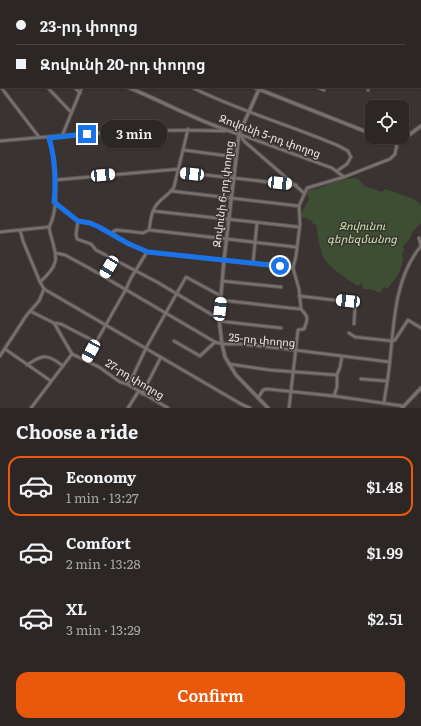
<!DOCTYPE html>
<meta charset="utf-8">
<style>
body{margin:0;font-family:Literata,"Noto Sans Armenian",serif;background:#342e2d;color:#f1f3f6;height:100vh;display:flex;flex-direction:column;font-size:15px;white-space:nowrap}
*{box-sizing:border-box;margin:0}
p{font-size:13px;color:#a6a5a7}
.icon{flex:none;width:22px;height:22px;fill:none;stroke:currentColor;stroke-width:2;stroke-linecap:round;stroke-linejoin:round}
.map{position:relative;height:408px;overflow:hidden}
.sheet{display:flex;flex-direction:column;background:#2c2625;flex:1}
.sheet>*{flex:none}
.guide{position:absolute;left:0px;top:0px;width:421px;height:88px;box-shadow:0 1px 3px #0004,0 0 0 1px #484342;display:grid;align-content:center;height:88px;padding:0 16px;background:#2c2625}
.buttons{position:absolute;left:365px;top:100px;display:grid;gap:8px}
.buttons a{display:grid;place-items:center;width:44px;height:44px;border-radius:8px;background:#2c2625;box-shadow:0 1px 3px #0004,0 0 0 1px #484342;font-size:20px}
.end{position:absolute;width:18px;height:18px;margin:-9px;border:5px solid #1a73e8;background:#fff;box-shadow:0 0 0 2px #fff}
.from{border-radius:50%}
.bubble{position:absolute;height:28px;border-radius:12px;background:#2c2625;box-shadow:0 1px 3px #0004,0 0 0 1px #484342;font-size:13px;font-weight:600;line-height:28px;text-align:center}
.car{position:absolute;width:12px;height:24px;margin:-12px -6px;border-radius:5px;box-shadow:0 0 3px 1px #0007;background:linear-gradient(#fff 24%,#345 0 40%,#fff 0 76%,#345 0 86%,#fff 0)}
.guide b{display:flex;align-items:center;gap:14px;height:38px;font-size:15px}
.guide b+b{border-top:1px solid #484342}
.guide i{width:10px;height:10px;background:#f1f3f6}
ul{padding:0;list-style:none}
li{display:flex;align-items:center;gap:12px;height:60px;margin:0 8px 6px;padding:0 8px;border:2px solid transparent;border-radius:12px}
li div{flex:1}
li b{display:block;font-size:15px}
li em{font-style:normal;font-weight:600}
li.selected{border-color:#ea580c}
li>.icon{width:36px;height:36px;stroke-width:1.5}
h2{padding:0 16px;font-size:18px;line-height:48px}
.cta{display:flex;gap:8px;margin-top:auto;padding:8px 16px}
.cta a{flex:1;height:46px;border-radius:12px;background:#ea580c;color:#fff;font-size:16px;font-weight:600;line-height:46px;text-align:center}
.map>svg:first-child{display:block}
</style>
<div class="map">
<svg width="421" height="408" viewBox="0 0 421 408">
<rect width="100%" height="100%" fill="#3a3331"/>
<path fill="#3e4e32" d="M355 178 359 179 364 186 382 192 385 189 414 199 421 205V223L412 232 411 237 403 246 404 250 402 253C406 266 395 280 387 289L384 287 380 293 371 289H363L362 283 358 286C351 282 326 265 324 258 319 248 318 235 316 224H313L312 221 300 216 309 199 307 193 308 190 317 189 339 180Z"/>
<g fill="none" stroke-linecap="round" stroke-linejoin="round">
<g stroke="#55504e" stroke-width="4.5">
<g id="minor">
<polyline points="119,0 120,1"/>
<polyline points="408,0 408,1"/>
<polyline points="127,1 128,0"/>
<polyline points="193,1 194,0"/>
<polyline points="233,1 233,0"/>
<polyline points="363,1 363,0"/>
<polyline points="393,1 394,0"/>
<polyline points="0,34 1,36"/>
<polyline points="420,54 421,59"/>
<polyline points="0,86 39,137"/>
<polyline points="47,87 71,112"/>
<polyline points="74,87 80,93"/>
<path d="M191 87C239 111 290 125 339 146L348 151 351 157 347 164 337 171"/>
<polyline points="317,87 324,90"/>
<polyline points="368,90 369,87"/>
<polyline points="239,134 332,168 344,177 390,159 395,154 397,144"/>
<polyline points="240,135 245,142 304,193"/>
<polyline points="62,136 82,87"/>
<path d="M0 141C75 134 150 128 225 131"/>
<polyline points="183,150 236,157"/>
<polyline points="178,172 296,185"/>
<polyline points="55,180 179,169"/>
<polyline points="171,191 299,206 300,224 296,256 293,268 299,289 301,309"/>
<polyline points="54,202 78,221 91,223 99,227 129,244 148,252 293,268"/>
<polyline points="299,206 307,188 344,177"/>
<polyline points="153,211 299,227"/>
<polyline points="78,221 76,234 77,239 91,244 96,250 157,282 219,319"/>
<polyline points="20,230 23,241 40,282"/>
<polyline points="149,230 296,247"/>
<polyline points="0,232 49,227"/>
<path d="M111 234 114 231 117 230 143 233 149 230C151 220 151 210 158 203 163 197 170 194 174 187L188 129"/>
<polyline points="56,253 65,255 89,268 215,342 222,344 240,344 278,348 390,362"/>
<polyline points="253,263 257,223"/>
<polyline points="103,276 113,259"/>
<polyline points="222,281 281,287"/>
<path d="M44 289 40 282C65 260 54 254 49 227 60 208 56 158 49 137"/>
<polyline points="299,296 351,302 355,308 354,324"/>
<path d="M220 300 290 308 301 309C309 318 308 318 304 329L298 330 289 408"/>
<polyline points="30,311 54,323 61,324 96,342"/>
<polyline points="219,321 281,328"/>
<polyline points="54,323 72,354"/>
<polyline points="349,333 355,337 392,341 395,340 408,320 421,328"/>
<polyline points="174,341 200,356 215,342"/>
<polyline points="5,349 51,381"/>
<polyline points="72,354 99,367 120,382 127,384 168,408"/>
<polyline points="0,356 26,316 39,301 44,289 241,404 250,408"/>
<polyline points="86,360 126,289 131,278 147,252"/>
<polyline points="229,364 270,370 337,375"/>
<path d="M27 365C43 354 48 354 63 366"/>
<polyline points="361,379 387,381"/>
<polyline points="127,384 133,376 146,348 186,277 221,296"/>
<polyline points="142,394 161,357"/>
<polyline points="334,396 337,387 337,375 340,367 342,356"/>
<polyline points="258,398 263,390 267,389 334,396 403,406"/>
<path d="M384 403C386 388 389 374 390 360 394 321 395 277 421 246L419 238"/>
<polyline points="31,408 72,354"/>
<polyline points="128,408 138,392"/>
</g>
</g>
<g stroke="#55504e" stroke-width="5">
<g id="tertiary">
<polyline points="24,0 24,1"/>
<polyline points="85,0 86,1"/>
<polyline points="203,0 205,1"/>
<polyline points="405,0 405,1"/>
<polyline points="293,1 294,0"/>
<polyline points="420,71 421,76"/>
<polyline points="420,81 421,82"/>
<path d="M127 87C165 102 200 123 239 134"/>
<polyline points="253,87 372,134"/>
<polyline points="260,87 239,134 224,260 219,319 222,344 225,357 236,375 268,408"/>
<polyline points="380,137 397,144 421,126"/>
<polyline points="402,408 421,388"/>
</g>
</g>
<use href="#minor" stroke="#77706d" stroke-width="2.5"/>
<use href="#tertiary" stroke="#77706d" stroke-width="3"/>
</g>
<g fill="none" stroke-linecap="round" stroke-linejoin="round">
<path stroke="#1a73e8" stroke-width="5" d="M87 134 49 138C55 158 56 181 54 202L78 221 90 223 99 227 129 244 148 252 280 266"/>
</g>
<g text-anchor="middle" stroke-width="3" stroke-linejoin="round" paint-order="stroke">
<g font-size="11" fill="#eae6e4" stroke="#3a3331">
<text transform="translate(270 136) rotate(20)" y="4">Զովունի 5-րդ փողոց</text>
<text transform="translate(223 194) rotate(-83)" y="4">Զովունի 6-րդ փողոց</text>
<text transform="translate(262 340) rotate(5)" y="4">25-րդ փողոց</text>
<text transform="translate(135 379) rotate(31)" y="4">27-րդ փողոց</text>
</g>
<g font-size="11" font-style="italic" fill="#c4e8aa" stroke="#3a3331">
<text x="362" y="230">Զովունու<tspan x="362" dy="13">գերեզմանոց</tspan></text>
</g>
</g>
</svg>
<div class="buttons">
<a><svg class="icon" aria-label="locate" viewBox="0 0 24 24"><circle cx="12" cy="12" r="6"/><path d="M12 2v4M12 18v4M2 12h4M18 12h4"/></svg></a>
</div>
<i class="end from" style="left:280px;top:266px"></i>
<i class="end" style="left:87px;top:134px"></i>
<div class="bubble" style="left:101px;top:120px;width:66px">3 min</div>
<i class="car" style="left:192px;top:174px;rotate:276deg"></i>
<i class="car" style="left:103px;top:175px;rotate:85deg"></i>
<i class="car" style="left:280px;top:183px;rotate:96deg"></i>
<i class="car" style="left:109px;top:267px;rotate:211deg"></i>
<i class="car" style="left:348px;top:301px;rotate:276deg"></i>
<i class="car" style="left:220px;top:309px;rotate:6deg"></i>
<i class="car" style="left:91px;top:351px;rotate:209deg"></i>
<div class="guide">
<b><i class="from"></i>23-րդ փողոց</b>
<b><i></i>Զովունի 20-րդ փողոց</b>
</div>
</div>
<section class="sheet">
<h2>Choose a ride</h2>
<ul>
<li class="selected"><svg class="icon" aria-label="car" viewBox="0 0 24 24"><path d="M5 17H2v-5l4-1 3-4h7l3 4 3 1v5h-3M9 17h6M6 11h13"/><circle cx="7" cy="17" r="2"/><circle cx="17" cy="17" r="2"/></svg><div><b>Economy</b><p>1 min · 13:27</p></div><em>$1.48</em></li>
<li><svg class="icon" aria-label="car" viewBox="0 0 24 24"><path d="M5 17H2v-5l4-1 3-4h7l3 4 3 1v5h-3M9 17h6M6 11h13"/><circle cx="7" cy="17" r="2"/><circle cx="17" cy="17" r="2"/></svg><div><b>Comfort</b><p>2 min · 13:28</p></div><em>$1.99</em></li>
<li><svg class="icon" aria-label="car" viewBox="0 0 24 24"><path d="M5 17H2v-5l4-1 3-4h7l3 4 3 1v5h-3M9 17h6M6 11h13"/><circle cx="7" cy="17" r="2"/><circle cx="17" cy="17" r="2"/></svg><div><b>XL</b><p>3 min · 13:29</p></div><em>$2.51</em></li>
</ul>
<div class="cta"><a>Confirm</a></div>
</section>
